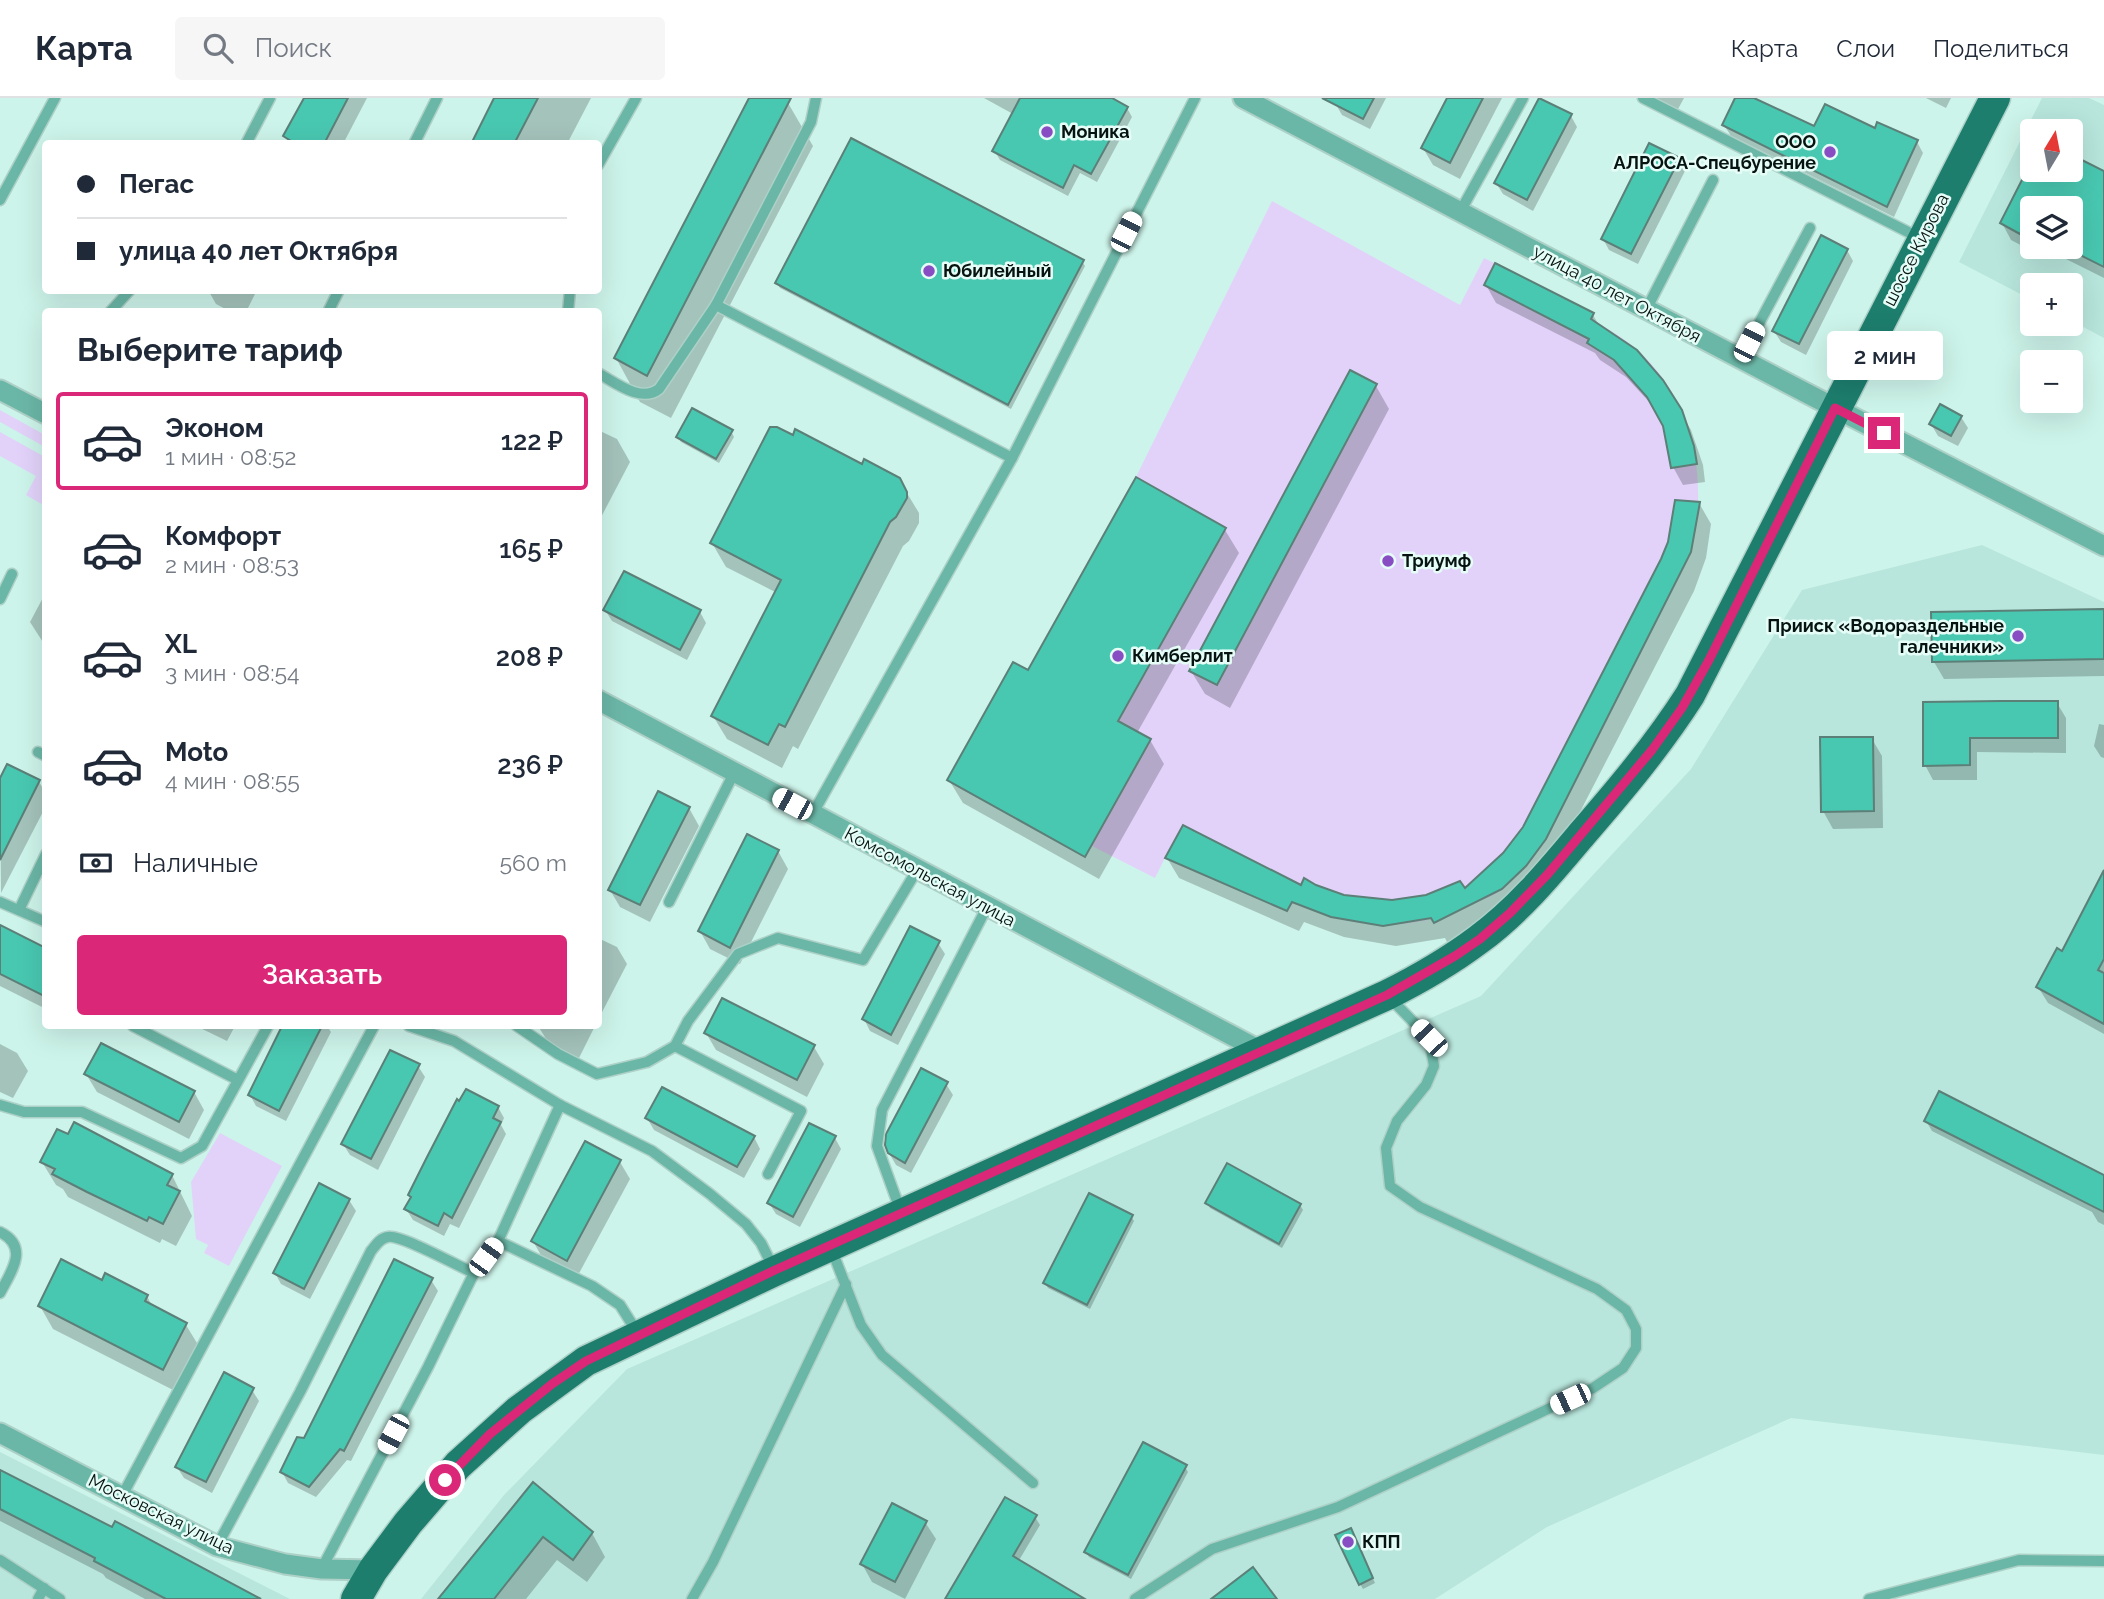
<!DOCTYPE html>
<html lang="ru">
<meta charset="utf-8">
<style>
body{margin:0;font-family:Raleway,sans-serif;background:#f6f6f7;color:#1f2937;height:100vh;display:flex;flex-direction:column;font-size:26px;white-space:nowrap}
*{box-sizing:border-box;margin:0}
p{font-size:23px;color:#747a83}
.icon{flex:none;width:38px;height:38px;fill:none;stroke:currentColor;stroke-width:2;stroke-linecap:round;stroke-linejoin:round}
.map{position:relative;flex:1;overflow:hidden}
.side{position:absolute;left:42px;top:210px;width:560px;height:721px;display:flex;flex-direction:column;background:#fff;border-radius:7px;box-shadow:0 7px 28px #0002}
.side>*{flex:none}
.guide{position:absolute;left:42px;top:42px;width:560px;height:154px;border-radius:7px;box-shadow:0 7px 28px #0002;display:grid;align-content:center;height:154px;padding:0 35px;background:#fff}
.needle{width:46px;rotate:10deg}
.buttons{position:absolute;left:2020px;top:21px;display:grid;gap:14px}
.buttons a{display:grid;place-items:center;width:63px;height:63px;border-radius:7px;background:#fff;box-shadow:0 7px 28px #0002;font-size:35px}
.end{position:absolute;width:32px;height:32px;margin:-16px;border:9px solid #db2777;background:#fff;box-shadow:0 0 0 4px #fff}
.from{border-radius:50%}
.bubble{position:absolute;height:49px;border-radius:7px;background:#fff;box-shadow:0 7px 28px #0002;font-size:23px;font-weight:600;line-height:49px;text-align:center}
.car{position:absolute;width:21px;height:42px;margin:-21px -10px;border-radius:9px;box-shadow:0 0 5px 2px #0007;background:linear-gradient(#fff 24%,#345 0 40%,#fff 0 76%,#345 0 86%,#fff 0)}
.guide b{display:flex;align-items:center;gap:24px;height:66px;font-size:26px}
.guide b+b{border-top:2px solid #e0e1e3}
.guide i{width:18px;height:18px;background:#1f2937}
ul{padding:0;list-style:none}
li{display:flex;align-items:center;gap:21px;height:98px;margin:0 14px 10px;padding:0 21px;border:4px solid transparent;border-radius:7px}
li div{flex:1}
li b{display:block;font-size:26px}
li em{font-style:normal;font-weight:600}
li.selected{border-color:#db2777}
li>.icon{width:63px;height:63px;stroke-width:1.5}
h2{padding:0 35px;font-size:32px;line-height:84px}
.pay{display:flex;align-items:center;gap:18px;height:77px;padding:0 35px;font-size:26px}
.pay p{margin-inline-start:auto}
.cta{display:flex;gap:14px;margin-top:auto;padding:14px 35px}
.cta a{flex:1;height:80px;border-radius:7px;background:#db2777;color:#fff;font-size:28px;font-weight:600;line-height:80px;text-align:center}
header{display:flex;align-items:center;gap:42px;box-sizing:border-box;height:98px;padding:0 35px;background:#fff;border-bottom:2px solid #e0e1e3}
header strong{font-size:33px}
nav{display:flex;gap:38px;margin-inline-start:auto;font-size:24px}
.search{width:490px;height:63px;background:#f6f6f7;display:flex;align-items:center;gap:18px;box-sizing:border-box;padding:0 24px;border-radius:7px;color:#747a83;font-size:26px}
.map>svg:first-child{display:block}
</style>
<header>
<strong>Карта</strong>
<div class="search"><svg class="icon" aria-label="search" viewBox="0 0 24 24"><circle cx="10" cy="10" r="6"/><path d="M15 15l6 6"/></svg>Поиск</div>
<nav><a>Карта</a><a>Слои</a><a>Поделиться</a></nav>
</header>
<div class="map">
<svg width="2104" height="1501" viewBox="0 0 2104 1501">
<rect width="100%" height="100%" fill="#cdf4ea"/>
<g fill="#b8e6dc" fill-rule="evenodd">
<path d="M2042 0H2089L2104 7V240L2070 222V187H2032V202L1959 164ZM2032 33H2070V72H2032ZM2032 110H2070V149H2032Z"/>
<polygon points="1982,447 2104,504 2104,1357 1791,1320 1547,1429 1435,1501 421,1501 504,1397 627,1271 1481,898 1691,671 1802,492"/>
<polygon points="0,1354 290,1501 0,1501"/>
</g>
<g fill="#e2d2fa">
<path d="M1272 103 1460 207 1484 160 1594 215 1592 221C1607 231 1623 239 1636 251 1694 301 1709 382 1691 454L1546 741C1534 760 1518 779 1500 793 1492 799 1480 802 1470 807 1411 835 1352 832 1293 804L1287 813 1165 760 1155 780 1092 748 1085 759 947 682 1013 564 1028 572 1136 379Z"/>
<polygon points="0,312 45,337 45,349 0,324"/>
<polygon points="0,334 45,359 45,408 26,397 36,378 0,358"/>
<polygon points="220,1035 282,1068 229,1168 204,1155 208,1147 196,1141 191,1084"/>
</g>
<g fill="#0003">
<polygon points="307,0 367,0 343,46 289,46 285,38"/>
<polygon points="496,0 591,0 567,46 473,46"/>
<polygon points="751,0 779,0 788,5 813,48 671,320 640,304 616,260"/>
<polygon points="984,0 1108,0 1127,10 1132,19 1097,84 1080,75 1068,98 1000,62 994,52 1013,16"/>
<polygon points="1338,0 1386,0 1370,31 1342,17 1335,5"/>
<polygon points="1449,0 1502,0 1460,81 1433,67 1423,50"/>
<polygon points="1652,0 1684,0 1677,13"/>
<polygon points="1737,0 1750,0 1815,31 1875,32 1917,44 1923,55 1894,119 1731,38 1724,27"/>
<polygon points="1926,0 1951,0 1946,10"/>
<polygon points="1571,18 1577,29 1533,113 1503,96 1496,85"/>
<polygon points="1679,62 1685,73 1638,166 1609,152 1603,141"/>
<polygon points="2032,65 2032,72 2104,74 2104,180 2042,149 2070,149 2070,110 2032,110 2030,152 2011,142 2002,125"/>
<polygon points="1847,152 1853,163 1806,257 1781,244 1774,233"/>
<polygon points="1082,163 1085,168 1011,311 780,190 777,185"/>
<polygon points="1486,187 1593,217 1600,229 1680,313 1691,332 1703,367 1705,384 1683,387 1673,369 1665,329 1652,307 1626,279 1600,262 1595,255 1496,205"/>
<polygon points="208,192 257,192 246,214 231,214 216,206"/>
<polygon points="1376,288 1389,311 1230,610 1205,596 1191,573"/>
<polygon points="1961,319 1968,330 1958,348 1938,338 1931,326"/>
<polygon points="598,332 617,341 630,364 598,425"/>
<polygon points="731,333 734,339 719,365 681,344 678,339"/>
<polygon points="863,368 899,382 919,415 919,425 909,443 903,448 798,651 793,648 782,670 727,641 713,618 777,495 726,469 712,445"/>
<polygon points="1699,405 1711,426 1706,460 1694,493 1548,776 1513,812 1447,844 1445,840 1396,848 1344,839 1304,824 1299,833 1179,780 1167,760 1343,799 1392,804 1464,792 1504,756 1525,730 1669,445"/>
<polygon points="1225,432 1239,455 1137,635 1150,642 1164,666 1099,781 963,705 949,682 1029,574"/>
<polygon points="46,494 46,549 30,524"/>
<polygon points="605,512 700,514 706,525 687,562 612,523"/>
<polygon points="2104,513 2104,578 1944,581 1934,564 1933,516"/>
<polygon points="2057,605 2066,620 2066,655 1977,654 1977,682 1933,682 1925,667 1924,606"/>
<polygon points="2099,626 2104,627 2104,660 2101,659 2094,648"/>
<polygon points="1872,641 1882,658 1883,730 1833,731 1823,713"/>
<polygon points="0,683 39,684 46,695 46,708 1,795"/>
<polygon points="689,710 699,728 650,824 620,809 610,792"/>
<polygon points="778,753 788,771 740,866 710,851 700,833"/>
<polygon points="2104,776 2104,936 2048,905 2038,889 2063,855"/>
<polygon points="0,828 46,851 46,911 0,888"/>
<polygon points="598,840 617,849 627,866 598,922"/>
<polygon points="938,845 945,856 898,947 870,933 864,921"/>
<polygon points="196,928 235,928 227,943"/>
<polygon points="284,928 327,928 331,934 286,1023 256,1008 250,997"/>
<polygon points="538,928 595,928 579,960 548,944"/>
<polygon points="706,935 814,949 824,966 807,999 716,952"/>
<polygon points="0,946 17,955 28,973 13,1000 0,994"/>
<polygon points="418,968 425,979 378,1072 350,1057 343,1046"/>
<polygon points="86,976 194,994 204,1012 189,1041 97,994"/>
<polygon points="946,986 953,997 911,1075 896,1067 889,1055"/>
<polygon points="498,1009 504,1020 501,1027 506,1036 459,1130 450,1126 444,1138 413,1122 406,1111 412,1101 410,1097"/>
<polygon points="647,1020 754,1039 760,1051 744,1080 654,1032"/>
<polygon points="1926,1023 2104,1079 2104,1127 2098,1124 2092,1114 1932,1033"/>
<polygon points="835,1040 841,1051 800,1129 776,1116 769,1105"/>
<polygon points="42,1064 172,1077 192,1118 176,1148 162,1141 160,1145 68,1099 63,1091 56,1087"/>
<polygon points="620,1064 630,1081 577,1179 543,1161 533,1143"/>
<polygon points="349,1102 356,1113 310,1201 281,1186 275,1175"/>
<polygon points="1207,1105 1300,1107 1303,1112 1282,1150 1210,1110"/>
<polygon points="1131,1118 1134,1123 1090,1211 1048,1190 1045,1185"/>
<polygon points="431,1182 438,1193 351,1363 347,1362 316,1399 288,1385 282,1374"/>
<polygon points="147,1198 153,1210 186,1227 200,1250 177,1294 53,1231 40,1208"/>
<polygon points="252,1292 259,1303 212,1395 184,1380 177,1369"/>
<polygon points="1185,1369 1188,1374 1131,1481 1089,1459 1086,1454"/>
<polygon points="0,1374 258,1501 145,1501 106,1480 103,1476 0,1423"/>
<polygon points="534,1387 592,1435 605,1459 587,1484 557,1462 526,1501 441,1501"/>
<polygon points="1035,1419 1040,1427 1018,1464 1082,1501 947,1501"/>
<polygon points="925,1424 936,1441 905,1501 872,1484 862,1466"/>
<polygon points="1353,1437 1375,1485 1363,1491 1360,1486"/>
</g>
<g fill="#49c8b1" stroke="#5c7f77" stroke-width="2">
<polygon points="304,0 348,0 324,46 296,46 283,38"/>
<polygon points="494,0 538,0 514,46 471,46"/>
<polygon points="749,0 791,0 647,278 614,260"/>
<polygon points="1020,0 1112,0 1128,9 1091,76 1074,67 1063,90 992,53"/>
<polygon points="1322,0 1374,0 1363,21"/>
<polygon points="1447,0 1483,0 1450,65 1421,50"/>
<polygon points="1539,0 1572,16 1527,102 1494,85"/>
<polygon points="1735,0 1754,0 1814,28 1825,6 1875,30 1877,24 1918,42 1887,109 1722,27"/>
<polygon points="851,40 1084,162 1008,307 775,185"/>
<polygon points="1649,45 1680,60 1631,156 1601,141"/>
<polygon points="2070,56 2104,73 2104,169 2070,152 2070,110 2032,110 2032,133 2024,128 2020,136 2000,125 2027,72 2070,72"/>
<polygon points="1821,137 1848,151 1799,246 1772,233"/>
<polygon points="1495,165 1594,215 1591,221 1637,252 1663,282 1682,312 1694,348 1697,366 1671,370 1663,328 1647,299 1614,262 1587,245 1589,241 1484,187"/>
<polygon points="1350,272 1377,286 1217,587 1189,573"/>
<polygon points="1940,306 1962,318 1951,338 1929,326"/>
<polygon points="692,310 733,332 716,361 676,339"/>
<polygon points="770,329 777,329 793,337 795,331 862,366 864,361 900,380 907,394 907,400 896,419 890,424 785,629 779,626 768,647 711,618 781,482 710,445"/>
<polygon points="1136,379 1226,430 1118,623 1151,641 1085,759 947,682 1013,564 1028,572"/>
<polygon points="1675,402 1700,404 1691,454 1546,741 1526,768 1502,791 1434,825 1431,820 1383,828 1331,819 1292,804 1287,813 1165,760 1183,727 1301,787 1304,780 1316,787 1344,797 1392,802 1426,797 1460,783 1465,790 1503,755 1523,729 1661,461 1668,444"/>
<polygon points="624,473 701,512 680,552 603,512"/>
<polygon points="2104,511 2104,561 1932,564 1931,514"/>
<polygon points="2001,603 2058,603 2058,640 1970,640 1970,667 1923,668 1923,604"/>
<polygon points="1820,639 1873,639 1874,713 1821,714"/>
<polygon points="7,666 40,682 0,762 0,680"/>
<polygon points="658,693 690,709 640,807 608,792"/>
<polygon points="747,736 779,752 730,850 698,833"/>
<polygon points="2104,772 2104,861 2098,872 2104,875 2104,926 2036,889 2057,850 2062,853"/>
<polygon points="0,827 46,850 46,899 0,876"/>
<polygon points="910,828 940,843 891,937 862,921"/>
<polygon points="722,900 815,947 797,982 704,935"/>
<polygon points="282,928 322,928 279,1013 248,997"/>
<polygon points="101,945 195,993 179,1024 84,976"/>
<polygon points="390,952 420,966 371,1061 341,1046"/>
<polygon points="921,970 948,984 905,1065 888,1055 885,1047 886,1036"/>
<polygon points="662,989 755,1038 737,1069 645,1020"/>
<polygon points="466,991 499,1008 493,1020 501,1024 452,1120 444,1115 438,1128 404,1111 411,1099 408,1097 426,1061 457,1001 459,1003"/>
<polygon points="1939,993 2104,1077 2104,1114 1924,1023"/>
<polygon points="74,1024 173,1076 167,1087 180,1093 163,1126 149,1119 147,1123 87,1094 52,1076 55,1071 40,1064 57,1031 68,1036"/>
<polygon points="809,1025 836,1038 793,1119 767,1105"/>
<polygon points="585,1043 621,1062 567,1163 531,1143"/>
<polygon points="1227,1065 1301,1106 1279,1146 1205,1105"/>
<polygon points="319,1085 350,1101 304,1191 273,1175"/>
<polygon points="1089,1095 1133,1117 1087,1207 1043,1185"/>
<polygon points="61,1161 102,1182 105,1175 148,1197 145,1203 187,1225 163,1272 38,1208"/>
<polygon points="394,1161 433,1180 344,1353 340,1351 309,1389 280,1374 297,1339 304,1340"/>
<polygon points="224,1274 254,1290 206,1384 175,1369"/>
<polygon points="1143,1344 1187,1367 1128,1477 1084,1454"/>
<polygon points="0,1372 112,1429 115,1423 261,1501 166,1501 94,1463 95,1460 0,1411"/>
<polygon points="533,1384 593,1434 573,1462 543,1439 494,1501 438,1501"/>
<polygon points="1005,1399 1037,1417 1013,1458 1085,1501 945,1501"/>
<polygon points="892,1405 927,1423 895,1484 860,1466"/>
<polygon points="1351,1430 1373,1480 1359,1487 1335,1437"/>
<polygon points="1253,1469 1277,1501 1211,1501"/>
</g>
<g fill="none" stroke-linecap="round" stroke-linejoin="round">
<g stroke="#add0c7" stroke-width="13">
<g id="service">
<polyline points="1643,0 1920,140"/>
<polyline points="246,46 270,0"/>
<polyline points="414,46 437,0"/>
<polyline points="598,67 636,0"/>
<polyline points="0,102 55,0"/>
<polyline points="1460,114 1523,0"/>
<polyline points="716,207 1012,360"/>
<polyline points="1646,212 1713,82"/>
<polyline points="110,214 130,192"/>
<polyline points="328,214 339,192"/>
<polyline points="568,214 570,192"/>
<polyline points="1740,261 1810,130"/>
<path d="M598 275C616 285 641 305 659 291L716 207 811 24 816 0"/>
<polyline points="0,501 12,476"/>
<polyline points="38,654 46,658"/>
<polyline points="812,717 1012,360 1195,0"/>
<polyline points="0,804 46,824"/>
<polyline points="669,804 734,675"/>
<polyline points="19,812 46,756"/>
<polyline points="133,928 238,982"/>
<polyline points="409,928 454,943 560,1007"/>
<polyline points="517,928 558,956 597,976 647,964 675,948"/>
<polyline points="0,1007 24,1014 82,1014 181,1060 202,1048 268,928"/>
<polyline points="768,1076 801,1013 675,948 688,923 738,856 778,840 863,862 917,772"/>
<polyline points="901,1114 877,1048 882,1012 987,809"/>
<path d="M0 1134C30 1149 11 1174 0 1195"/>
<polyline points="498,1143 592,1188 620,1207 637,1234"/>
<polyline points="831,1150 861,1227 882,1257 1033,1385"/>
<polyline points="122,1398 374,928"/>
<path d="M217 1448 300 1294 371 1153C376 1147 380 1140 388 1139 400 1136 458 1168 474 1175"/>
<polyline points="0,1462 60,1501"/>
<polyline points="322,1470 428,1269 474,1175 498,1143 560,1007 652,1053 710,1096 746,1126 761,1145 774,1171"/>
<polyline points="38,1501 44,1490"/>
<polyline points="692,1501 713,1464 846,1186"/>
<polyline points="1135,1501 1212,1451 1338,1409 1593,1290 1623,1270 1636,1250 1636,1231 1626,1212 1597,1191 1420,1109 1390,1088 1386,1050 1397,1023 1426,987 1434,968 1429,940 1390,900"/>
<polyline points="1869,1501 2019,1462 2104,1463"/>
</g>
</g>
<g stroke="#add0c7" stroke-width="23">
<g id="minor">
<polyline points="1243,0 1835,310 2104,448"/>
<polyline points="0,292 46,316"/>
<polyline points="598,602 1263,954"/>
<polyline points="0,1335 217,1448 285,1466 322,1471 373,1472"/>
</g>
</g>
<g stroke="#add0c7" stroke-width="33">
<path id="primary" d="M356 1501 373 1472 408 1425 458 1367 519 1312 586 1263 775 1173 1387 897C1419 881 1450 863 1478 842 1518 813 1551 773 1582 736 1621 691 1658 647 1690 597L1995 0"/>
</g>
<use href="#service" stroke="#6bb7a7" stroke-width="10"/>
<use href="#minor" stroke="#6bb7a7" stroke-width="19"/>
<use href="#primary" stroke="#1d7e6e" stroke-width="30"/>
</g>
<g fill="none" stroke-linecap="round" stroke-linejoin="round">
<polyline stroke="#db2777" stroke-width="9" points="445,1382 490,1336 552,1286 586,1263 775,1172 1387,897 1455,858 1480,841 1510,815 1547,777 1652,652 1682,610 1709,562 1835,310 1884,335"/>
</g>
<g fill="#884dc3" stroke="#e6fdf7" stroke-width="2.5">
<circle cx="1047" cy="34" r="7"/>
<circle cx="1830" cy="54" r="7"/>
<circle cx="929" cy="173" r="7"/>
<circle cx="1388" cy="463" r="7"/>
<circle cx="2018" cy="538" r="7"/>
<circle cx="1118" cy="558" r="7"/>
<circle cx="1348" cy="1444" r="7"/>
</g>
<g text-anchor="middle" stroke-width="5" stroke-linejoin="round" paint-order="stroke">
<g font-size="18" font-weight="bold" fill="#061310" stroke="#e6fdf7" text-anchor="start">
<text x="1061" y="40">Моника</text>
<text x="1816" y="50" text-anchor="end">ООО<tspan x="1816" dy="21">АЛРОСА-Спецбурение</tspan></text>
<text x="943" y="179">Юбилейный</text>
<text x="1402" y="469">Триумф</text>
<text x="2004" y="534" text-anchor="end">Прииск «Водораздельные<tspan x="2004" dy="21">галечники»</tspan></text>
<text x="1132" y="564">Кимберлит</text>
<text x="1362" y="1450">КПП</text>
</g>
<g font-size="18" fill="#061310" stroke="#e6fdf7">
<text transform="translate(1916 152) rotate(-63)" y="6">шоссе Кирова</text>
<text transform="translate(1617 196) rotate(28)" y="6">улица 40 лет Октября</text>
<text transform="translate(930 779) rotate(28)" y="6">Комсомольская улица</text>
<text transform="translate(161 1416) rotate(26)" y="6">Московская улица</text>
</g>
</g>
</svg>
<div class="buttons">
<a><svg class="needle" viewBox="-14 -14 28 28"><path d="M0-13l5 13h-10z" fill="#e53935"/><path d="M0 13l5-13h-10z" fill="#747a83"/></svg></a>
<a><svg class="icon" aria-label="layers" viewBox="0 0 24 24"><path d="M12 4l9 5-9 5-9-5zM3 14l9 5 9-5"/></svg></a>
<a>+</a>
<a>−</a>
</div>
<i class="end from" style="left:445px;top:1382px"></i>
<i class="end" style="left:1884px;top:335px"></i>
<div class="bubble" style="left:1827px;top:233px;width:116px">2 мин</div>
<i class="car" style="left:1126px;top:134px;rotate:27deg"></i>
<i class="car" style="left:1749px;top:244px;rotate:27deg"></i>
<i class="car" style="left:792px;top:706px;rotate:298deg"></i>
<i class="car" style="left:1429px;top:940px;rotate:316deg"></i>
<i class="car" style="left:486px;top:1159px;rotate:36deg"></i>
<i class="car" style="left:1570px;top:1301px;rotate:245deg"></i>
<i class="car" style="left:393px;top:1336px;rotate:208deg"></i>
<div class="guide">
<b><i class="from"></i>Пегас</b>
<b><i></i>улица 40 лет Октября</b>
</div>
<section class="side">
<h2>Выберите тариф</h2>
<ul>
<li class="selected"><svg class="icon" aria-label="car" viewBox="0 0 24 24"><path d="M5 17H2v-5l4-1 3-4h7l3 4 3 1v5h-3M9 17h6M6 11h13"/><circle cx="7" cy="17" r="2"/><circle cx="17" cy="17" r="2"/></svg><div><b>Эконом</b><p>1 мин · 08:52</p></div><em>122 ₽</em></li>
<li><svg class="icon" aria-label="car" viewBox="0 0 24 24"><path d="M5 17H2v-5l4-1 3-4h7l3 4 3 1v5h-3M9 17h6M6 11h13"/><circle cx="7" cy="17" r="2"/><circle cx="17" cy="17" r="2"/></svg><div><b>Комфорт</b><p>2 мин · 08:53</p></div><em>165 ₽</em></li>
<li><svg class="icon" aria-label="car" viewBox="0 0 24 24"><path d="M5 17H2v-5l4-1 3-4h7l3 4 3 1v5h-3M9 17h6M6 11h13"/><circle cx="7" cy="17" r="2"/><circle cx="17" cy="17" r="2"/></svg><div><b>XL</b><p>3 мин · 08:54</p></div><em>208 ₽</em></li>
<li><svg class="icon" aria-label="car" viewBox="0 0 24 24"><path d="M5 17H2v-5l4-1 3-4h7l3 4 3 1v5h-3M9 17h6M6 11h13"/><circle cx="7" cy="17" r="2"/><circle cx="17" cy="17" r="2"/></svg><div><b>Moto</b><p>4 мин · 08:55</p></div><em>236 ₽</em></li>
</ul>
<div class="pay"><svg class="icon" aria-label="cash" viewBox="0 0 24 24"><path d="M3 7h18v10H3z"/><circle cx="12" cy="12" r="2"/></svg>Наличные<p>560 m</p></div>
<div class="cta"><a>Заказать</a></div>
</section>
</div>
